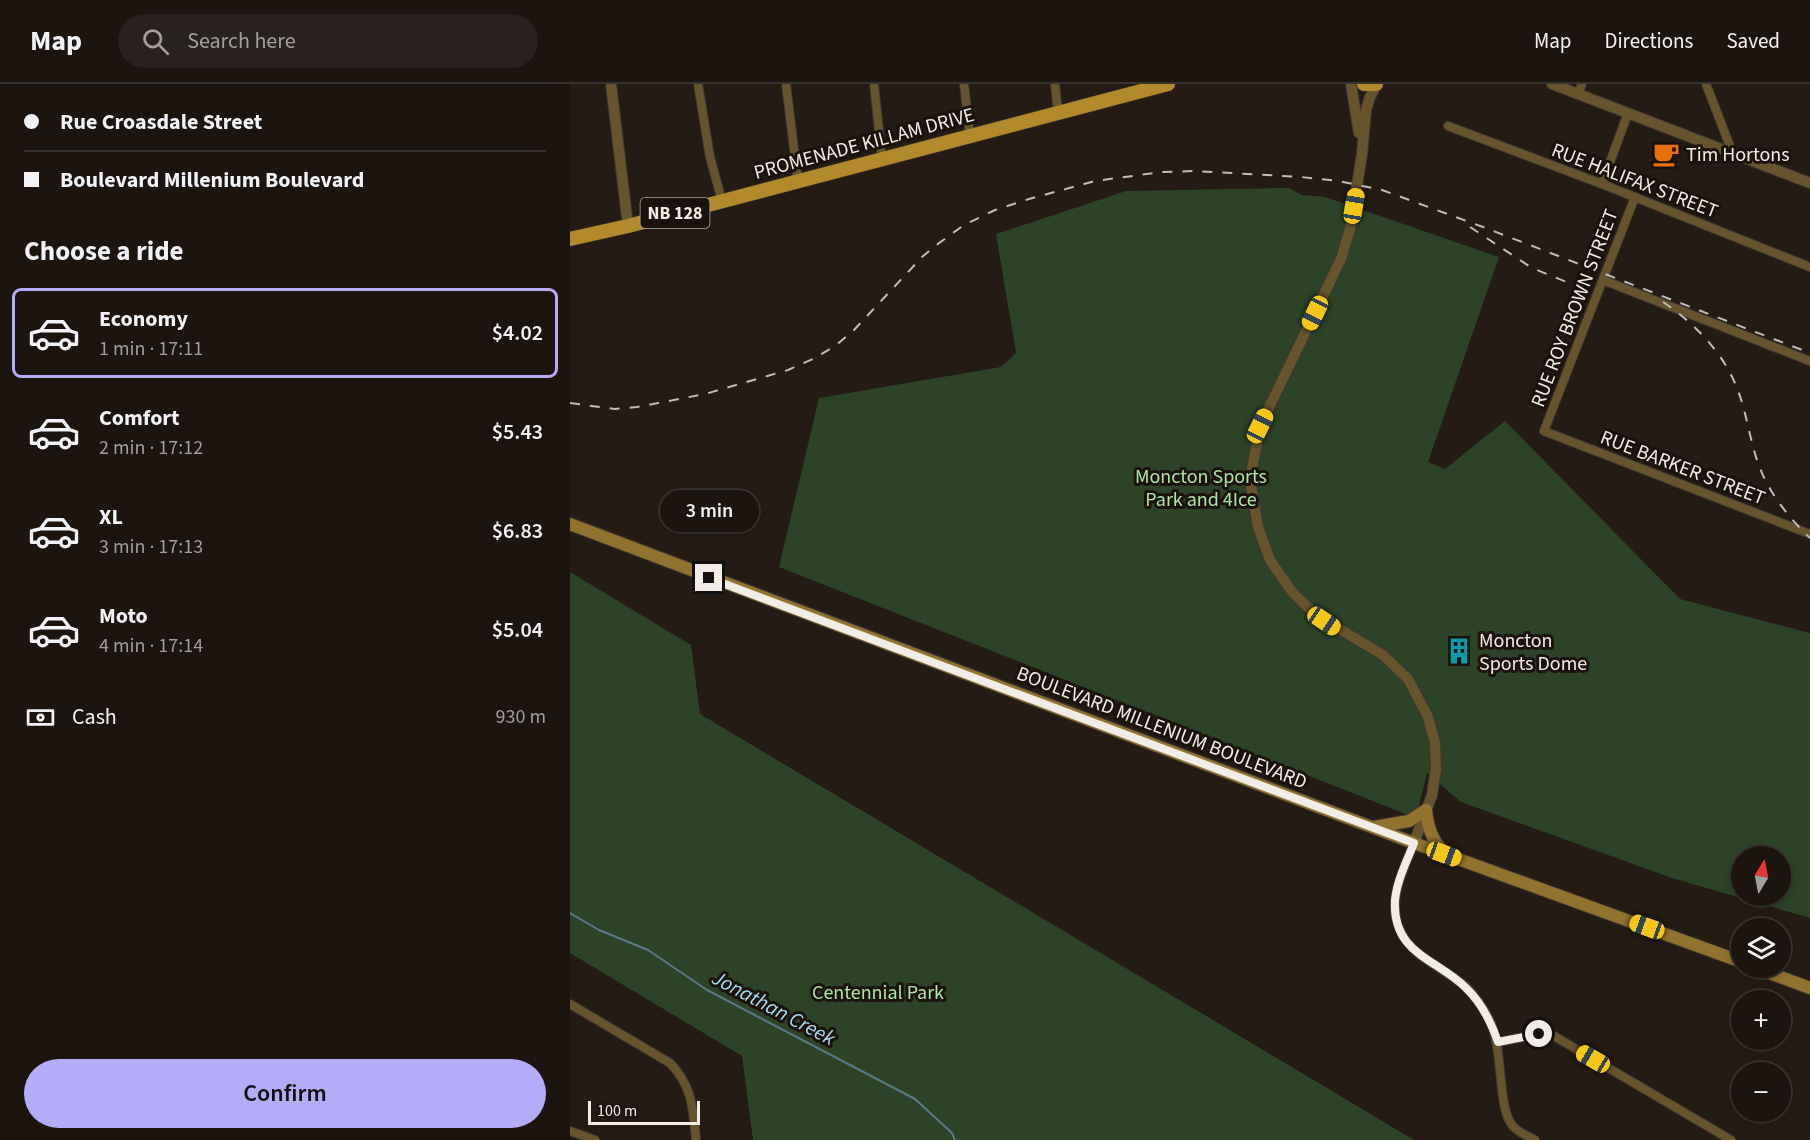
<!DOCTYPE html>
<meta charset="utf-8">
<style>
body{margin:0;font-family:"Source Sans 3",sans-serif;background:#28211d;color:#f1f3f6;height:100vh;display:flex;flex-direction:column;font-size:22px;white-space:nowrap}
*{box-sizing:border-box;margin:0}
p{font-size:20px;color:#a09e9e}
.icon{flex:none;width:33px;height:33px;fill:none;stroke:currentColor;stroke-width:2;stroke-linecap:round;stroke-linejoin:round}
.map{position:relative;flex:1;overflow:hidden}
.drawer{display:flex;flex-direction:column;background:#1b140f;width:570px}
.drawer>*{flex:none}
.hud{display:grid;align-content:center;height:132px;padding:0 24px;background:#1b140f}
.needle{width:39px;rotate:10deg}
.tools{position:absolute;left:1161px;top:762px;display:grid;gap:12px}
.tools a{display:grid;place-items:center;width:60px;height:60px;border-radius:50%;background:#1b140f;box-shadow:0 3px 9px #0003,0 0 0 2px #39332f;font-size:30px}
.scale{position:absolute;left:18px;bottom:15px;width:112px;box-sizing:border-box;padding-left:6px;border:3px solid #f2ece7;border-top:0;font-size:16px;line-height:21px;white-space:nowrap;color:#f2ece7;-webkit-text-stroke:4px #1b120b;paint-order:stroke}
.end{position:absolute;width:27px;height:27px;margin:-14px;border:8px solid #f2ece7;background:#111;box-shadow:0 0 0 3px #111}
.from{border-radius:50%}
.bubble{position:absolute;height:42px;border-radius:21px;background:#1b140f;box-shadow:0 3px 9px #0003,0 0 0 2px #39332f;font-size:20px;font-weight:600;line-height:42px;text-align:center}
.car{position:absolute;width:18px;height:36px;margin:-18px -9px;border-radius:8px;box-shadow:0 0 4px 2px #0007;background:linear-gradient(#f5c518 24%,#345 0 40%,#f5c518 0 76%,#345 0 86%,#f5c518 0)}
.hud b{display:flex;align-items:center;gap:21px;height:57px;font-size:22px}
.hud b+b{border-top:2px solid #39332f}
.hud i{width:15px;height:15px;background:#f1f3f6}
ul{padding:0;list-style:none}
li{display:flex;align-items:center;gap:18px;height:90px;margin:0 12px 9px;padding:0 12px;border:3px solid transparent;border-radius:9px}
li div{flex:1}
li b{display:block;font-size:22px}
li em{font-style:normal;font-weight:600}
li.selected{border-color:#b5acf8}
li>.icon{width:54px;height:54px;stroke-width:1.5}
h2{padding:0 24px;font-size:27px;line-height:72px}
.pay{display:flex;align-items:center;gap:15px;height:66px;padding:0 24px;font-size:22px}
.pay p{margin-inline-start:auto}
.action{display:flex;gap:12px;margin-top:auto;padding:12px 24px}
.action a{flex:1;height:69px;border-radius:36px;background:#b5acf8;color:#111;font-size:24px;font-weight:600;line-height:69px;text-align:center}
header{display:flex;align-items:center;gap:36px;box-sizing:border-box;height:84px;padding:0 30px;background:#1b140f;border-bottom:2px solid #39332f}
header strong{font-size:28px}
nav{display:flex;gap:33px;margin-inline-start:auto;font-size:21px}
.search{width:420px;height:54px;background:#28211d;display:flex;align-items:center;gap:15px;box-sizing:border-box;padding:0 21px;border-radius:33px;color:#a09e9e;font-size:22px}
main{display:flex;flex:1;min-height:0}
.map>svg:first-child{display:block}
</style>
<header>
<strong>Map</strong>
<div class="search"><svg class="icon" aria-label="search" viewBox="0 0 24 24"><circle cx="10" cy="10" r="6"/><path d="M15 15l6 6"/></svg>Search here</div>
<nav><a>Map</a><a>Directions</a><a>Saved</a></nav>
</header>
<main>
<section class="drawer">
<div class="hud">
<b><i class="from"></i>Rue Croasdale Street</b>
<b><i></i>Boulevard Millenium Boulevard</b>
</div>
<h2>Choose a ride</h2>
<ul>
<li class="selected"><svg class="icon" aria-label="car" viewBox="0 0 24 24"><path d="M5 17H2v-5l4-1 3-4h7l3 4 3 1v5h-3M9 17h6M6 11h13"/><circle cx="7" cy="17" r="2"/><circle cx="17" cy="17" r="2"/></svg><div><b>Economy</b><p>1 min · 17:11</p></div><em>$4.02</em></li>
<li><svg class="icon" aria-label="car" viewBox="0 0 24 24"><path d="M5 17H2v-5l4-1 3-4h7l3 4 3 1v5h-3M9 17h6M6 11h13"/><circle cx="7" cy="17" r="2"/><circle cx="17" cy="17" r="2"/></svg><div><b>Comfort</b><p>2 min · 17:12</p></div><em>$5.43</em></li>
<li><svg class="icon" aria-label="car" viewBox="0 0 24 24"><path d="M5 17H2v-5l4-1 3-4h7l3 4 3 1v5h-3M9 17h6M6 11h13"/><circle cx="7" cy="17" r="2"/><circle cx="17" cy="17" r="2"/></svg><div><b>XL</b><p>3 min · 17:13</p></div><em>$6.83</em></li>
<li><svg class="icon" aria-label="car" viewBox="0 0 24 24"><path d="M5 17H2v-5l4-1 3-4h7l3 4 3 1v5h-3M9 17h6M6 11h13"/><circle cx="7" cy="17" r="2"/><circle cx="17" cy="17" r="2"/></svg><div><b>Moto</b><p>4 min · 17:14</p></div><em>$5.04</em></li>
</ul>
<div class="pay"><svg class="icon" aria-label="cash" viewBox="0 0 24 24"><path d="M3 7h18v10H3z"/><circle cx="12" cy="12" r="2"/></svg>Cash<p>930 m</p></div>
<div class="action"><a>Confirm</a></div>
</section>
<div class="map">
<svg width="1240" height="1056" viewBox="0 0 1240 1056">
<rect width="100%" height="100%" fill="#241b14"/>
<g fill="#2c4328" fill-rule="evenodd">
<path d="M719 104 732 111 755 113 929 173 858 378 875 385 935 337 1110 515 1240 549V834L1102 794 891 718 857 689 846 734 209 483 249 314 431 283 446 269 426 150 556 107ZM1172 772H1210V812H1172Z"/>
<polygon points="0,488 121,561 130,630 844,1056 183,1056 172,972 0,869"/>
</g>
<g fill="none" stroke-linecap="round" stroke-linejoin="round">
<polyline stroke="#597b88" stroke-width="2" points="0,829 29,846 78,866 137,906 345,1015 382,1049 385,1056"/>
<g stroke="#413832" stroke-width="10">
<g id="minor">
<polyline points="128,0 140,73 152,117"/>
<polyline points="216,0 228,97"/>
<polyline points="304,0 312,75"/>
<polyline points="394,0 400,52"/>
<polyline points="485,0 488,29"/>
<polyline points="1136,0 1163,70"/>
<polyline points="1008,10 1012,0"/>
<polyline points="878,42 1032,100 1240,183"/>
<polyline points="1032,100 1058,29"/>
<polyline points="1065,113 974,347 1240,450"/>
<polyline points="1033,196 1240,277"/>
<path d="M844 759C835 782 821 808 826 834 834 871 869 880 895 902 905 912 913 923 919 935 934 964 927 1022 942 1041 947 1048 957 1052 965 1056"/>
<path d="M0 920 100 979C123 1003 123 1025 126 1056"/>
<polyline points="928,958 969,950 984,952 1161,1056"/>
<polyline points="0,1047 25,1056"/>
</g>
</g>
<g stroke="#413832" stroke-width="12">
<g id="tertiary">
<polyline points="41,0 58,142"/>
<polyline points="781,0 789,49"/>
<polyline points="807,0 800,13 796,26 792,70 780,145 771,175 690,342 680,396 688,443 700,476 723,509 746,531 813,571 838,595 858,633 865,659 866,685 862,711 844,759"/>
<polyline points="982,0 1240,99"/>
</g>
</g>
<g stroke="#413832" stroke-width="14">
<g id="secondary">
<polyline points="0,440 844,759 1172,878"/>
<path d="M856 726C858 745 862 755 874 769"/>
<polyline points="804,743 839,737 856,726"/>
<polyline points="1186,884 1240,904"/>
</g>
</g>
<g stroke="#413832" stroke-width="15">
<g id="primary">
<polyline points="794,0 806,0"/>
<polyline points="0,155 58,142 598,0"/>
</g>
</g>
<use href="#minor" stroke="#67542c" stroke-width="8"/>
<use href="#tertiary" stroke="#67542c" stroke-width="10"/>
<use href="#secondary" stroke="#91722e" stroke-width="12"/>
<use href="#primary" stroke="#b28a2c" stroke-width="14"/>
<g stroke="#c2bbb6" stroke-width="2" stroke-dasharray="10 10" stroke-linecap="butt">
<polyline points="900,143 962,184 999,199"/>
<path d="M1093 218C1124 239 1153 268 1167 304 1175 324 1178 345 1184 366 1193 401 1214 429 1240 454"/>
<polyline points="0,319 45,325 67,323 135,310 218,286 245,274 265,262 284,246 352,173 365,162 394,141 425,126 459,115 525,97 592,88 625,87 731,93 768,97 812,106 913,143 1240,269"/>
</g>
</g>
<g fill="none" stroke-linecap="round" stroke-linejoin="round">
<path stroke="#f2ece7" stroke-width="8" d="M139 494 844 759C837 777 827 796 825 816 822 870 866 874 896 904 912 919 921 938 928 958L969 950"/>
</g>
<defs>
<g id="cafe-bare" transform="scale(2.07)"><path d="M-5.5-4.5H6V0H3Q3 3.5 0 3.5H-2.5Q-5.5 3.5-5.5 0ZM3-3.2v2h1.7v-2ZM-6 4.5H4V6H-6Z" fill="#e8710a" stroke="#1b120b" stroke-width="2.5" paint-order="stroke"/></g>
<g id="building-bare" transform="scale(2.07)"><path d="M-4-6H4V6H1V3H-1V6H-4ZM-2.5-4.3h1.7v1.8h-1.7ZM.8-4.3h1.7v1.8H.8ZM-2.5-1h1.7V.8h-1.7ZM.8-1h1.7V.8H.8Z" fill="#0f9aa8" stroke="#1b120b" stroke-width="2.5" paint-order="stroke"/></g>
</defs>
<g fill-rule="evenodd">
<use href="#cafe-bare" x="1096" y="70"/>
<use href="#building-bare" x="889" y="567"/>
</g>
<g text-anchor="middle" stroke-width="6" stroke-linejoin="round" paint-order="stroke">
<rect fill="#1b120b" stroke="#b2aba5" stroke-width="1.5" x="70.5" y="114" width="69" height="30" rx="4.5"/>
<g font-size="18" font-weight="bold" fill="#f2ece7">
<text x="105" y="135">NB 128</text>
</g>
<g font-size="20" fill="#f2ece7" stroke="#1b120b">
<text transform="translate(294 59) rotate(-15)" y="7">PROMENADE KILLAM DRIVE</text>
<text transform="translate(1065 96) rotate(21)" y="7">RUE HALIFAX STREET</text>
<text transform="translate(1004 224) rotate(-69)" y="7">RUE ROY BROWN STREET</text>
<text transform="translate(1113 383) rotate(21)" y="7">RUE BARKER STREET</text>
<text transform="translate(592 643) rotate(21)" y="7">BOULEVARD MILLENIUM BOULEVARD</text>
</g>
<g font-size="20" fill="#f2ece7" stroke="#1b120b" text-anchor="start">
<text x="1116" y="77">Tim Hortons</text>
<text x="909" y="563">Moncton<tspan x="909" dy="23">Sports Dome</tspan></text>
</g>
<g font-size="20" fill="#ace5a0" stroke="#1b120b">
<text x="631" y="399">Moncton Sports<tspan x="631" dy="23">Park and 4Ice</tspan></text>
<text x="308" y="915">Centennial Park</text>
</g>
<g font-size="21" font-style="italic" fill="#a6ddf5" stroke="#1b120b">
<text transform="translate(204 924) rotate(28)" y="7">Jonathan Creek</text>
</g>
</g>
</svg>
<div class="tools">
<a><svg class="needle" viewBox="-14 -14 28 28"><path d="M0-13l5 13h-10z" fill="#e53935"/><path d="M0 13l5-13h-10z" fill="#a09e9e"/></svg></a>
<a><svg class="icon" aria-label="layers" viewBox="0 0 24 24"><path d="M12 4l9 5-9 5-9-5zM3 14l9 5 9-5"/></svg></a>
<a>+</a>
<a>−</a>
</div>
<div class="scale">100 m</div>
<i class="end from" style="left:969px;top:950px"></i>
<i class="end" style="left:139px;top:494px"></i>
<div class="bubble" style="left:90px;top:406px;width:99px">3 min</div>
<i class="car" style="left:784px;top:122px;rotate:10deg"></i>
<i class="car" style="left:745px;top:229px;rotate:206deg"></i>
<i class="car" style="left:690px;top:342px;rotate:26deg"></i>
<i class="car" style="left:754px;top:537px;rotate:124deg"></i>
<i class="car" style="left:874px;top:770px;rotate:110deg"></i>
<i class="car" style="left:1077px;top:843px;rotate:290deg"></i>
<i class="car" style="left:1023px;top:975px;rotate:300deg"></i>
</div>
</main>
